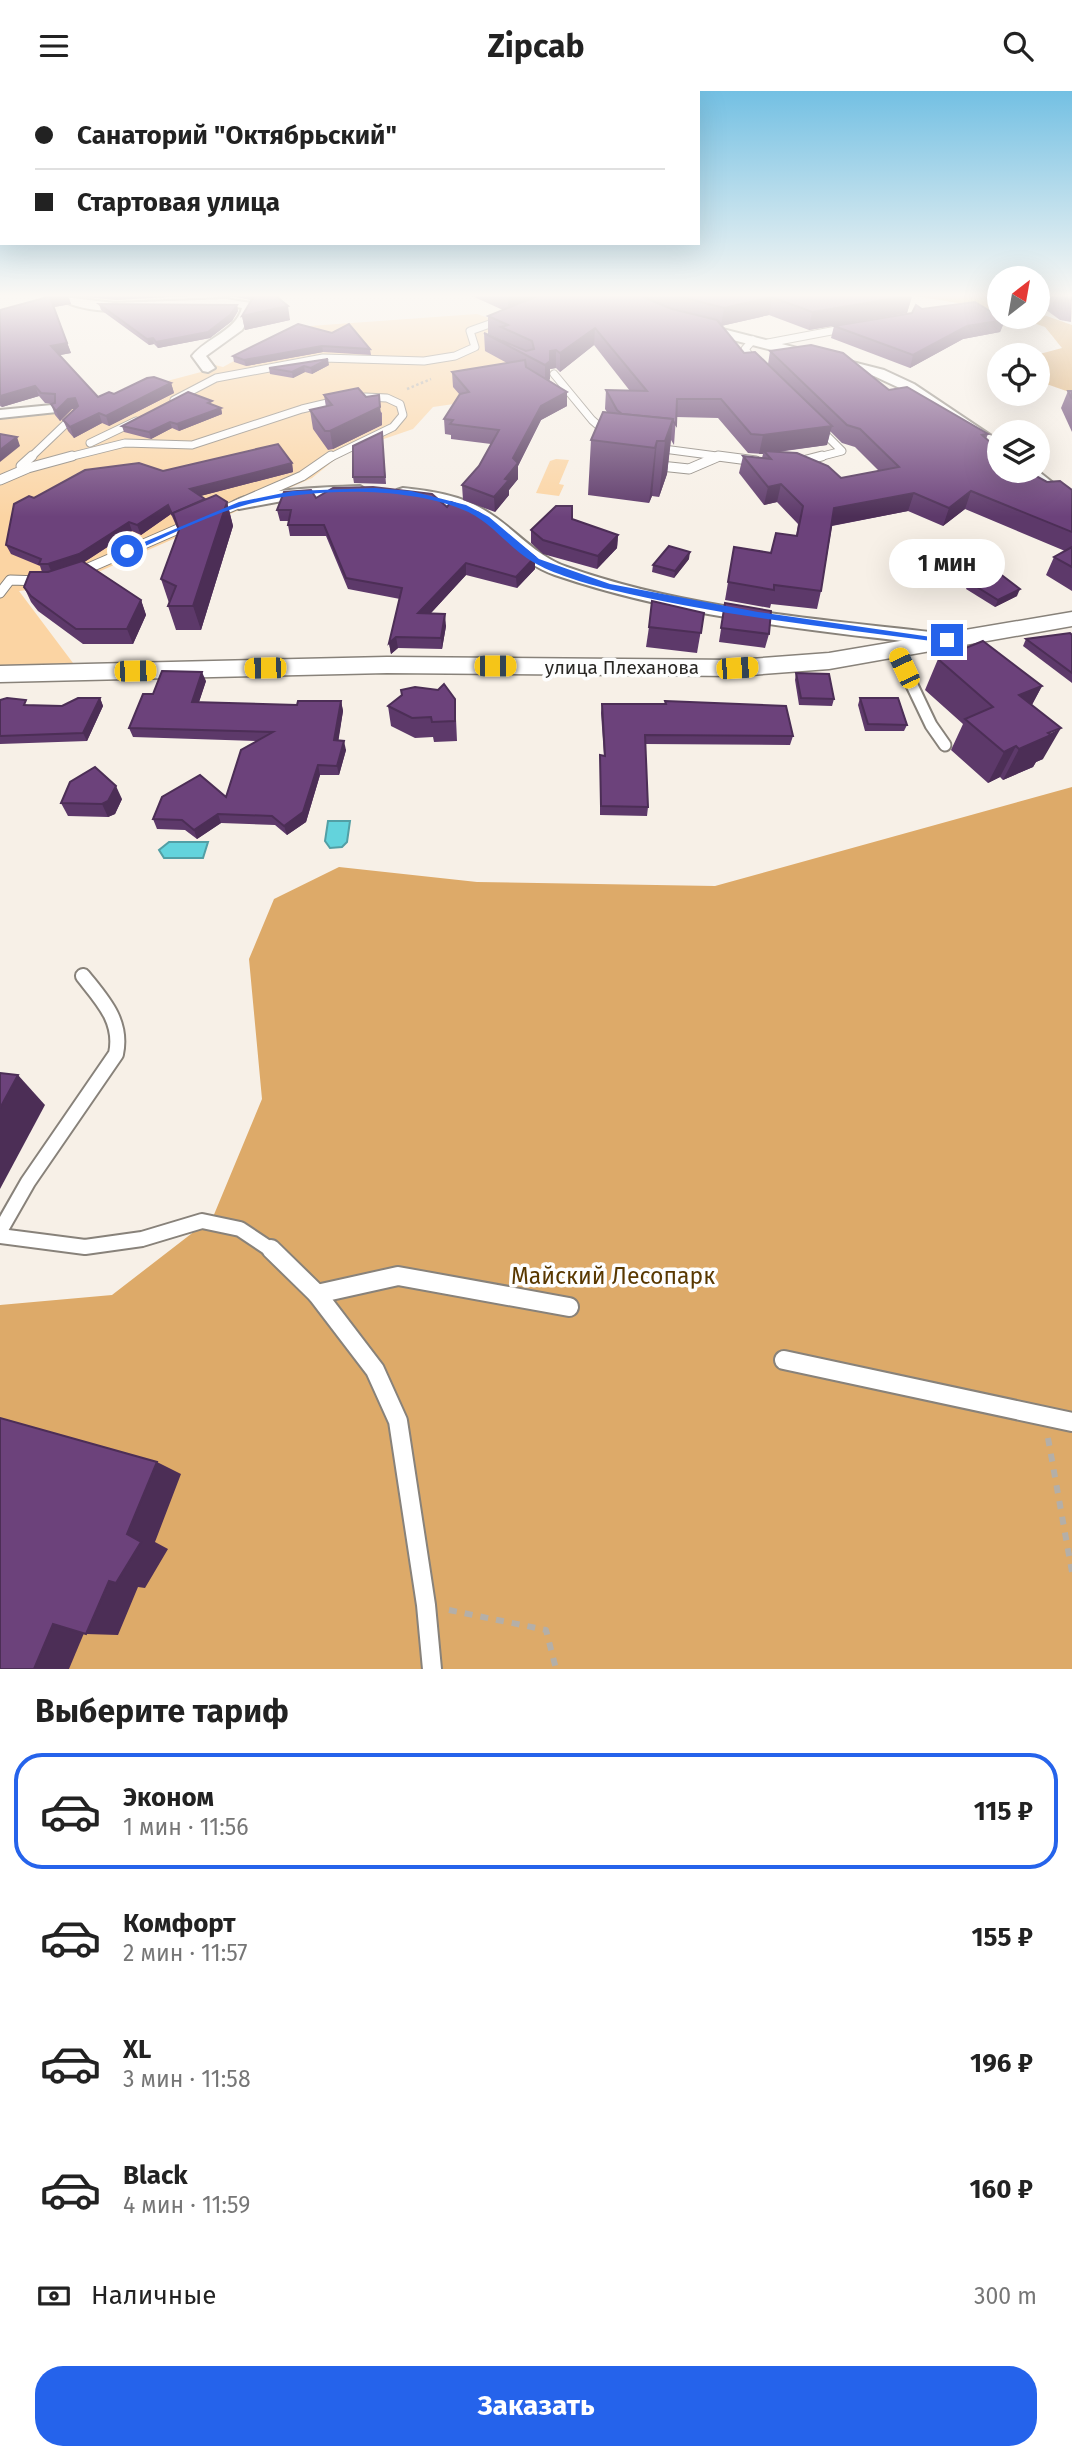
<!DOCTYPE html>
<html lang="ru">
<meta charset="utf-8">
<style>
body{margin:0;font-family:"Fira Sans",sans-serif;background:#f2f2f2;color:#222;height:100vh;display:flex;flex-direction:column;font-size:26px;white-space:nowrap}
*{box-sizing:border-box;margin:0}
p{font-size:23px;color:#767676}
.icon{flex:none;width:38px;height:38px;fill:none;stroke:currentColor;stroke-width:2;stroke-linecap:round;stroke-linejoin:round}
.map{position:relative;height:1578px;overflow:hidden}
.drawer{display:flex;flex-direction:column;background:#fff;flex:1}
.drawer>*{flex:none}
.banner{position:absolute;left:0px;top:0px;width:700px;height:154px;box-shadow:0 7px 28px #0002;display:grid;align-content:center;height:154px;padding:0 35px;background:#fff}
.needle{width:46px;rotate:31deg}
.tools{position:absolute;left:987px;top:175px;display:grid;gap:14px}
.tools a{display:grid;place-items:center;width:63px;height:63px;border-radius:50%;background:#fff;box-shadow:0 7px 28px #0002;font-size:35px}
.end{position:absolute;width:32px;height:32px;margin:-16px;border:9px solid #2563eb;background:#fff;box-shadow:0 0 0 4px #fff}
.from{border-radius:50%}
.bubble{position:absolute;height:49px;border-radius:24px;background:#fff;box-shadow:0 7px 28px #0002;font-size:23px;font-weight:700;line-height:49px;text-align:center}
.car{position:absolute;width:21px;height:42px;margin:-21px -10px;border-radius:9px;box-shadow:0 0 5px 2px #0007;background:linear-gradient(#f5c518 24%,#345 0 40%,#f5c518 0 76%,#345 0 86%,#f5c518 0)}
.banner b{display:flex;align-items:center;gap:24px;height:66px;font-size:26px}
.banner b+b{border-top:2px solid #e0e0e0}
.banner i{width:18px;height:18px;background:#222}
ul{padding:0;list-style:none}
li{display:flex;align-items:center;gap:21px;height:116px;margin:0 14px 10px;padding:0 21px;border:4px solid transparent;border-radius:28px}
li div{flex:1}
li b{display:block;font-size:26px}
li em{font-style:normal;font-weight:700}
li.selected{border-color:#2563eb}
li>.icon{width:63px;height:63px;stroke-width:1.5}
h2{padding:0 35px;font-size:32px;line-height:84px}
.pay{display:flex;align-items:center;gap:18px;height:77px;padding:0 35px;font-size:26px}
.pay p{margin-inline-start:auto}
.button{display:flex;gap:14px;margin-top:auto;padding:14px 35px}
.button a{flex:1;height:80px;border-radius:28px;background:#2563eb;color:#fff;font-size:28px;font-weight:700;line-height:80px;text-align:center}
header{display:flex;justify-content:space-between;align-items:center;height:91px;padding:0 35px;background:#fff;font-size:32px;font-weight:700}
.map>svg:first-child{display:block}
</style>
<header><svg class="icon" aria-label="menu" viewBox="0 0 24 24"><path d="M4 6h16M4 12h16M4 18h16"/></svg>Zipcab<svg class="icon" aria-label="search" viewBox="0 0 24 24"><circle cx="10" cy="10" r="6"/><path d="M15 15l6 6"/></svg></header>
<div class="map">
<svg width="1072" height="1578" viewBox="0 0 1072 1578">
<rect width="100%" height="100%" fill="#f7f0e7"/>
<g fill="#fbd4a3">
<polygon points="477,223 504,232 483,244 533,270 461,312 433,316 413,338 343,362 312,387 80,489 50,496 19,500 76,576 0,575 0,326 62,318 201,281 215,274 223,276 296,236"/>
<polygon points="556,368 569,369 559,393 564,394 559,405 536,402 550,370"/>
</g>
<g fill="#ddaa69">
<polygon points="915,205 999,205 999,220 994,218"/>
<polygon points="1038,222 1072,234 1072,302 1038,290 1036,264 1062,257 1045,236 1016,226 1038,226"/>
<polygon points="1072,696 1072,1578 0,1578 0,1214 112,1204 213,1126 262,1008 249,868 274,808 339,776 477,791 715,795"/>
</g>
<g fill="#63d3dc" stroke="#529fa5" stroke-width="2">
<polygon points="328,730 350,730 347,751 342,756 330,757 325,750"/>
<polygon points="169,751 208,751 203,767 164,767 159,759"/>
</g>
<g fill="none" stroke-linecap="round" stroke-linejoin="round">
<g stroke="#88827a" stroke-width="9">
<g id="service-far4">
<polyline points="753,249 745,258 755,273"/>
<polyline points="768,252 847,237"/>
<polyline points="554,283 592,329 608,343"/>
<polyline points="174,309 216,287 323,267 424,270 455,265 475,256 470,240 498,230"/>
<polyline points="90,352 136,330"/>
<polyline points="656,357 732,367"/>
<polyline points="30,367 76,323"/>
<polyline points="65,367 125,352 192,354 302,318 340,309"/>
<polyline points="329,367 393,336 403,324 400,313 387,307 365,306"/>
<polyline points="815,367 842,360 817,335"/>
</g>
</g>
<g stroke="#88827a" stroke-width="11">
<g id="service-far3">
<polyline points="718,365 756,370"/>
<polyline points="795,372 822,365"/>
<polyline points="651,374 689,378 717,366"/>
<polyline points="21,375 32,365"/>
<polyline points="0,389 28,377 72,365"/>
<polyline points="215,423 302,385 331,365"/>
<polyline points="77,482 192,432"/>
<polyline points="0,502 10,489 42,490"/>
<polyline points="895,558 901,571"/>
</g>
</g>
<g stroke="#88827a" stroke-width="15">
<polyline id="service-far2" points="900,569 931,634 945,654"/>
</g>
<g stroke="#88827a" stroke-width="18">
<g id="service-far1">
<path d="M0 1140 28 1091 116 963C123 930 102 909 83 885"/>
<polyline points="0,1145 85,1156 142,1148 202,1130 240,1138 273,1160"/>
</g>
</g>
<g stroke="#88827a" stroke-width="22">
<g id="service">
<polyline points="271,1158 317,1203 398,1185 569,1216"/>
<polyline points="317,1203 375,1279 398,1330 426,1514 432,1578"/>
<polyline points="784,1269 1072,1331"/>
</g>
</g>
<g stroke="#88827a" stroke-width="4">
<g id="minor">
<path d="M56 205 114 212 226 208 251 212 255 219 242 239 206 265 215 277 208 281 203 280 192 265C206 247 236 240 242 217 193 206 96 237 56 205Z"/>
<polygon points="695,231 884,279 914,293 999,350 999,362 904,299 874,285 690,238 689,235"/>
<polygon points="52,314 57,315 57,321 0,327 0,319"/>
<polygon points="1020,380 1038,380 1072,407 1072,420"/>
<path d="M360 395 368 400 366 403 293 408 239 418 231 413C245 398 336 396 360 395Z"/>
<path d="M403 397C430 400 460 404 484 419 514 436 533 464 567 476 688 519 820 528 947 543L957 549 947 555C816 540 681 527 555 484 522 473 502 445 473 426 450 411 423 412 397 405V399Z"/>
</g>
</g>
<g stroke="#88827a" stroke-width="3">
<polygon id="tertiary" points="1072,521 1072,535 829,578 737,585 387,582 0,591 0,575 387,566 737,569 829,562"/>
</g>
<polyline stroke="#b4afa8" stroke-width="2.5" stroke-dasharray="2.5 2.5" stroke-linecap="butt" points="407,298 431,288"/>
<g stroke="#b4afa8" stroke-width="6" stroke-dasharray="8 8" stroke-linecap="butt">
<polyline points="1048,1347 1072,1481"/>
<polyline points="449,1519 546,1539 556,1578"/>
</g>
<use href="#service-far4" stroke="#fff" stroke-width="7"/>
<use href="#service-far3" stroke="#fff" stroke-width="9"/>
<use href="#service-far2" stroke="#fff" stroke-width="11"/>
<use href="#service-far1" stroke="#fff" stroke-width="14"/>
<use href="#service" stroke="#fff" stroke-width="18"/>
<use href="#minor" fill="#fff" fill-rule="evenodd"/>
<use href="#tertiary" fill="#fff" fill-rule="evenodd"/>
</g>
<g fill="#5d396a" fill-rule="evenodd">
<polygon points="43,205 68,205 71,213 54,216 71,262 60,264 98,306 171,292 174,302 109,335 102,332 74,347 68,340 63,329 75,318 72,318 60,330 55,324 51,313 53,313 45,312 39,305 2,316 0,315 0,219 44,208"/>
<polygon points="74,205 188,205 116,209"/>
<polygon points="217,205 276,205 290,229 245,239 242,225 251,209 235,206"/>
<path d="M472 205H912L907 222 809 239 769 224 721 235 744 262 768 273 770 260 889 299 988 343 986 348 999 380 1072 399V500L1046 484 1054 466 1065 460 965 418 943 435 908 420 832 435 821 500 817 518 771 513 770 517 725 509 734 456 771 462 796 445 798 433 777 411 764 414 739 382 743 365 762 367 763 363 748 362 718 327 676 326 674 354 671 349 667 383 659 406 652 405 649 412 588 404 591 349 607 321 605 318 606 299 630 300 594 254 560 281 556 277 550 278V288L549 289 567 301V315L541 329 518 375V388L509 399V404L495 421 463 409 462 394 479 375 491 353 451 348V344L445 343 444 328 460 304 453 296 452 281 507 272 485 260 484 242 502 250V249L488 243V225L503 219ZM830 340 842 352 855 356 879 380 841 387 778 361 827 354Z"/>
<polygon points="1038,205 1072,205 1071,231 1060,229 1038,213"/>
<polygon points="99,213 237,214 238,220 232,230 210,247 158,257 154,253 149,254 101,219"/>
<polygon points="922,218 1005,229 1000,241 963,248 910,277 831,247 834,235 912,222"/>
<polygon points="298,233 370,258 371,264 323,261 246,275 234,271 233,265"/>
<polygon points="329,274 312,283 305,281 293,287 270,283 269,277"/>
<polygon points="1068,300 1072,300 1072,341 1061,317"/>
<polygon points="324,304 366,306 382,322 382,334 333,358 328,359 313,338 310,319 326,316"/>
<polygon points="213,314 221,317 222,323 179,340 172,337 151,348 124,341 122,335"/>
<polygon points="382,341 386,393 354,392 353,386"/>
<polygon points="292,372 293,381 200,405 205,408 227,411 233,435 201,539 176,539 168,515 169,512 161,488 179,441 171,423 141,444 132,440 84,471 141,509 146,524 133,553 83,553 38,520 31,511 24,496 42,481 40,475 11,463 6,454 34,407 163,380"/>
<polygon points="316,407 447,416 535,466 535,478 517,497 466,484 430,523 446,535 442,558 398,557 391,563 389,552 400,508 348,498 326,445 290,445 288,434 289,430 280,430 277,419"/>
<polygon points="572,428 618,444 617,457 597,478 543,463 531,452 531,439"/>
<polygon points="689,468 674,487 652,481 653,474"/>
<polygon points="969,491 1017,505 995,516 966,498"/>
<polygon points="725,512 769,543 765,557 719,551"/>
<polygon points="704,522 697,562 646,556 649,536"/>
<polygon points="1072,544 1072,592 1023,555 1026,548"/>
<polygon points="938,568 1042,595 1032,614 1043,668 1036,671 1033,676 1003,689 1000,686 988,692 951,659 963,633 925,599"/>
<polygon points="796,582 834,608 832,615 799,614 795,589"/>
<polygon points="206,590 199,611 297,614 341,610 343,620 338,649 346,659 339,684 320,684 306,731 287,744 275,734 221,732 197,748 185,739 157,738 153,728 226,706 257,650 133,646 129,637 153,603"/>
<polygon points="100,607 103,615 87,650 0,653 0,609 29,614 62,615"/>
<polygon points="860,607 907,634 904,640 865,640 858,614"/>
<polygon points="602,613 793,645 790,654 645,653 648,716 647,725 600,724 600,664 604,665 601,622"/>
<polygon points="388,615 456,628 457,650 434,651 433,646 415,647 391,635"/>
<polygon points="122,708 115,723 108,726 68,725 61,712"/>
</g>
<g fill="#4c2e56">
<polygon points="58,205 68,205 71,213 54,216 50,206"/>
<polygon points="508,205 551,205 508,221"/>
<polygon points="912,205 907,222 809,239 812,221"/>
<polygon points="772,206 769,224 721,235 724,217"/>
<polygon points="237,214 238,220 232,230 210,247 158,257 156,251"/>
<polygon points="288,215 290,229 245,239 242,225"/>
<polygon points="1005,229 1000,241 963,248 910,277 913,264 967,235"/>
<polygon points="595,237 594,254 560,281 560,262"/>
<polygon points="153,247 154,253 149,254 147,248"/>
<polygon points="67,252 71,262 55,265 51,255"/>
<polygon points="322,255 323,261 246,275 244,269"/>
<polygon points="556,259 556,277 550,278 550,288 545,292 545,274 550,260"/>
<polygon points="328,268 329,274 312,283 311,277"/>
<polygon points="304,275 305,281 293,287 292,281"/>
<polygon points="171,292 174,302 109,335 106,325"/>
<polygon points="35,295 39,305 2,316 0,312 0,305"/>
<polygon points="567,301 567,315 541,329 518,375 518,388 509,399 509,404 495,421 494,406 505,388 513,367 541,315"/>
<polygon points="379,304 382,334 333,358 330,340"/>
<polygon points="75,307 78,317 72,318 60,330 56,320 68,308"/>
<polygon points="221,317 222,323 179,340 177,333"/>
<polygon points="99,322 102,332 74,347 70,336"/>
<polygon points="673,328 667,383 659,406 665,350"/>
<polygon points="170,331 172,337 151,348 149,341"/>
<polygon points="832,335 827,354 766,362 764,360 763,363 759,363 763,344"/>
<polygon points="17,346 20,355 0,371 0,359"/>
<polygon points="657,350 652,405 649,412 655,357"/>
<polygon points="292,372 293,381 193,407 190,398"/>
<polygon points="781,393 777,411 764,414 768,396"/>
<polygon points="971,400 965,418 943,435 949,417"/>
<polygon points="914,402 908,420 830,435 834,417"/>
<polygon points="227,411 233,435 201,539 193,515"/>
<polygon points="168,414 171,423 141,444 137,434"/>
<polygon points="129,431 132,440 83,472 52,482 48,473"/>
<polygon points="618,444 617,457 597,478 598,465"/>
<polygon points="690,461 689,468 674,487 675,480"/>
<polygon points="535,466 535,478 517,497 516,486"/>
<polygon points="466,472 466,484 420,534 418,522"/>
<polygon points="1020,498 1017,505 995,516 998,509"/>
<polygon points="141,509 146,524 133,553 127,538"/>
<polygon points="445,523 446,535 442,558 441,547"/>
<polygon points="396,546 398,557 391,563 389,552"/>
<polygon points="202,581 206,590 196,620 192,611"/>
<polygon points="1042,595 1025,626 1019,604"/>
<polygon points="100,607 103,615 87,650 83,642"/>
<polygon points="341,610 343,620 337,659 334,649"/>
<polygon points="1061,637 1043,668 1036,671 1033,676 1003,689 1019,658"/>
<polygon points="344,650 346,659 339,684 337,675"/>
<polygon points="1016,655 1000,686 988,692 1004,661"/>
<polygon points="318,674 320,684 306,731 287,744 284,735"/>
<polygon points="116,695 122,708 115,723 108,726 102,713"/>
<polygon points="218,723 221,732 197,748 194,739"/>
<polygon points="18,984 45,1014 0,1098 0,1017"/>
<polygon points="157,1371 181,1383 155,1451 168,1458 145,1497 138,1496 118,1544 86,1543"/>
<polygon points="53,1533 87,1535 69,1578 34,1578"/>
</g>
<g fill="#6c427b" stroke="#4c2e56" stroke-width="2">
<polygon points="45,205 58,205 50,206 67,252 51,255 98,306 109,301 114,303 147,287 154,286 171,292 106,325 99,322 70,336 63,329 78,315 75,307 68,308 56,320 51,313 55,312 55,303 41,302 35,295 0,305 0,219 48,206"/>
<polygon points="254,205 276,205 288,215 242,225"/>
<polygon points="537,205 641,205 672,218 717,229 744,262 755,261 832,335 763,344 751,343 721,308 677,308 676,334 673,330 673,328 622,323 617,319 606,299 647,300 595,237 560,262 556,259 550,260 550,270 545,274 484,242 526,260 534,258 532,250 501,236 508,234 488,225"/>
<polygon points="678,205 909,205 812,221 772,206 724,217"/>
<polygon points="1063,205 1072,205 1072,209 1068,208"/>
<polygon points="975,211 1005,229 967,235 913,264 834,235 912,222 916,214 922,218"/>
<polygon points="99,213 237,214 230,224 208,241 156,251 153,247 147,248"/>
<polygon points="298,233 332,242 349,233 370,258 322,255 244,269 233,265"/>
<polygon points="811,254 843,262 889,299 907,296 988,343 982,344 999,359 999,380 1027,380 1047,391 1060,390 1072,399 1072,441 971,400 949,417 914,402 834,417 821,500 774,494 774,499 728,491 734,456 771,462 776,442 797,445 803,415 781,393 768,396 743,365 771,368 764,360 797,362 828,375 841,387 899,376 860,338 847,334 770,260"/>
<polygon points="328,268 311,277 304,275 292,281 269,277"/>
<polygon points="525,269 526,276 567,301 541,315 513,367 518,372 505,388 509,389 494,406 462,394 479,375 499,339 450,333 453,329 444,328 460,303 469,301 452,281"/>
<polygon points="358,297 366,306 379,304 380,316 330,340 325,340 310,319 332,314 324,304"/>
<polygon points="1068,300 1072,300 1072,308"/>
<polygon points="188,301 212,310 208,312 221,317 177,333 170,331 149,341 122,335"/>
<polygon points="603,321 673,328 665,350 657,350 655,357 591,349"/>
<polygon points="382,341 385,386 353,386 353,355"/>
<polygon points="0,343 17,346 0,359"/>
<polygon points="278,353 292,372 190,398 205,408 173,422 172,423 168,414 137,434 129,431 79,463 48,473 39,473 41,468 6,454 14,413 29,405 34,407 85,379 139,372 163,380"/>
<polygon points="373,396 432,403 447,416 451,411 479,422 535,466 516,486 466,472 418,522 445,523 441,547 396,546 389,552 402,497 346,487 324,434 288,434 291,419 277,419 284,401 311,399 316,407 333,397"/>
<polygon points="216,404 227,411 193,515 168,515 176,495 161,488 179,439 173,422"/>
<polygon points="556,415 572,415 572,428 618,444 598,465 543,449 531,439"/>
<polygon points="669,455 690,461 675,480 653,474"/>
<polygon points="1072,456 1072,476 1054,466"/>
<polygon points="82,470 141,509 127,538 76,538 31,505 24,496 30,481 48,481"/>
<polygon points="995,479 1020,498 998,509 969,491"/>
<polygon points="652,510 704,522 701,542 649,536"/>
<polygon points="725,512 771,520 769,543 721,537"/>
<polygon points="1070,542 1072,544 1072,582 1026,548"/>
<polygon points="983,550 1042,595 1019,604 1061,637 1048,642 1051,644 1019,658 1016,655 1004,661 965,628 993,616 938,568"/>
<polygon points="162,580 202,581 192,611 297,614 298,610 341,610 334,649 344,650 337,675 318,674 303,721 284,735 272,725 218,723 194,739 182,729 153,728 162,706 200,684 226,706 241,659 273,641 129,637 143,603 153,603"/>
<polygon points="796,582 829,583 834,608 801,607"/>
<polygon points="444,593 455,608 455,630 432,631 431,626 412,627 388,615 402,604 401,599 415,596 438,599"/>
<polygon points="7,607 26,609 24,614 62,615 78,607 100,607 83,642 0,645 0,609"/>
<polygon points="860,607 898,607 907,634 868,633"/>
<polygon points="665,610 786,615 793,645 645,644 648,716 601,715 600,664 605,665 602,613 666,613"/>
<polygon points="95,676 116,695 108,710 102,713 61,712 70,691"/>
<polygon points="0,982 18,984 0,1017"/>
<polygon points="0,1327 157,1371 127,1443 141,1451 116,1492 109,1490 86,1543 53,1533 34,1578 0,1578"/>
</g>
<linearGradient id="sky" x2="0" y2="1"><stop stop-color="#73c0e3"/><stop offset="0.48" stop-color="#fbf8f4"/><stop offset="1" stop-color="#fbf8f4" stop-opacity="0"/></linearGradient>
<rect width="1072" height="426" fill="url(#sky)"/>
<path fill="#2563eb" d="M375 397 411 400 466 414 489 426 539 468 610 493 758 521 952 549 947 552C834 537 719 525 608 498 587 493 551 482 533 471 507 456 491 429 461 418 402 394 303 397 242 415 204 426 166 446 130 462L123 460 239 411 293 400Z"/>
<g text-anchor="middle" stroke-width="7" stroke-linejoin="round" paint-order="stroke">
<g font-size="19" fill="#292724" stroke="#fefefe">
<text x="622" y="583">улица Плеханова</text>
</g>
<g font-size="23" fill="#593800" stroke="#fefefe">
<text x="613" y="1193">Майский Лесопарк</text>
</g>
</g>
</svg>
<div class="tools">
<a><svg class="needle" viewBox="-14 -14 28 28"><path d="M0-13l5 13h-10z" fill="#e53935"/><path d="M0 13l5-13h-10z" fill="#767676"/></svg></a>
<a><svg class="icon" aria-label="locate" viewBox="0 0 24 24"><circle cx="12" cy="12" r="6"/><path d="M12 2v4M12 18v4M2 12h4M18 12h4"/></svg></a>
<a><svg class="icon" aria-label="layers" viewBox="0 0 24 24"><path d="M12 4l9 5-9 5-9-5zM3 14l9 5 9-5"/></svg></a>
</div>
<i class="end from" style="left:127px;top:460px"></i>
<i class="end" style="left:947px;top:549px"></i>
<div class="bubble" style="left:889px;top:448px;width:116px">1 мин</div>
<i class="car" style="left:495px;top:575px;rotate:90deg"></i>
<i class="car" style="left:265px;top:577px;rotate:269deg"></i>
<i class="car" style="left:737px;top:577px;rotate:86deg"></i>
<i class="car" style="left:904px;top:577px;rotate:335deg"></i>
<i class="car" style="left:135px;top:580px;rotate:89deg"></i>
<div class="banner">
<b><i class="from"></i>Санаторий &quot;Октябрьский&quot;</b>
<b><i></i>Стартовая улица</b>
</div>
</div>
<section class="drawer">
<h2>Выберите тариф</h2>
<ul>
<li class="selected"><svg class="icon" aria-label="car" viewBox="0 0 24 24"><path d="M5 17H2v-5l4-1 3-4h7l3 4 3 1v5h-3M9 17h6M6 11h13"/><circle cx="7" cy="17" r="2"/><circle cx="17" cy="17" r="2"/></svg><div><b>Эконом</b><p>1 мин · 11:56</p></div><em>115 ₽</em></li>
<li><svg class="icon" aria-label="car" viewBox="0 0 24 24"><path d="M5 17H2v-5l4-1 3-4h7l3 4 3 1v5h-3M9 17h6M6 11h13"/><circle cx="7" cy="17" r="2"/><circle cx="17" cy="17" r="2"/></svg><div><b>Комфорт</b><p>2 мин · 11:57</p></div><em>155 ₽</em></li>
<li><svg class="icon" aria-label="car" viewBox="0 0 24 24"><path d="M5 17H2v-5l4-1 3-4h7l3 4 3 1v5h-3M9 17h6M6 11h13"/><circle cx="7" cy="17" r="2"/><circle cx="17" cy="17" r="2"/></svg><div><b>XL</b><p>3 мин · 11:58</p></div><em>196 ₽</em></li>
<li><svg class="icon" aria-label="car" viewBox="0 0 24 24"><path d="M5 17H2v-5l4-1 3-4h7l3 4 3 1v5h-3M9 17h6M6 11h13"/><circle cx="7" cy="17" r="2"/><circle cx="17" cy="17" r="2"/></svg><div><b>Black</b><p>4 мин · 11:59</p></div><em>160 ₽</em></li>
</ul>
<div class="pay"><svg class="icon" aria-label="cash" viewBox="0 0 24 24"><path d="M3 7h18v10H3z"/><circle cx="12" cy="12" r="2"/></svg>Наличные<p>300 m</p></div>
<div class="button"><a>Заказать</a></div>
</section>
